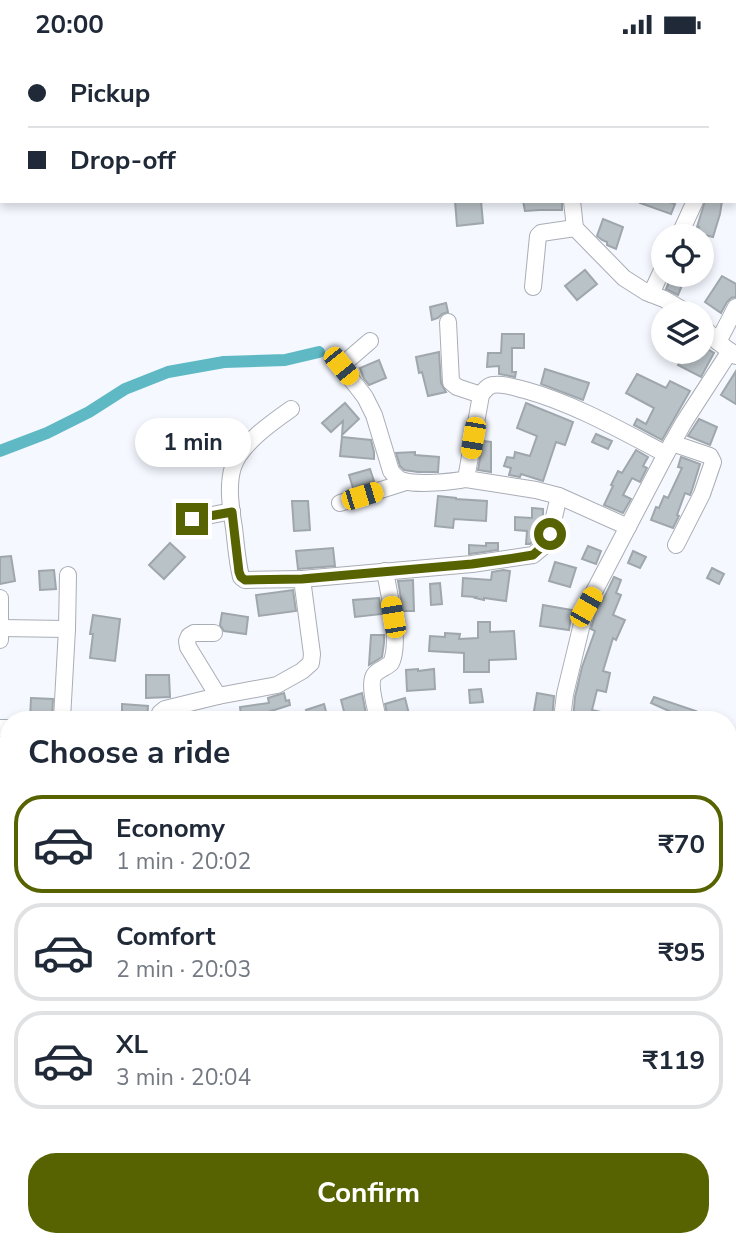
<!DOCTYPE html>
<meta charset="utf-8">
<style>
body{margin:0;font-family:"Nunito Sans",sans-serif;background:#f6f6f7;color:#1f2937;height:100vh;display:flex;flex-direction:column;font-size:26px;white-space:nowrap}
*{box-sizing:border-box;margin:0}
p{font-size:23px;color:#747a83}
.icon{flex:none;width:38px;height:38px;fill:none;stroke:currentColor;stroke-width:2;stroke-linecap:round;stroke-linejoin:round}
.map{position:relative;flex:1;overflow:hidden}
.details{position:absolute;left:0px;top:662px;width:737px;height:536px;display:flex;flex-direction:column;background:#fff;border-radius:28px 28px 0 0;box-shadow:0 4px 10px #0003}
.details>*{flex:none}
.hud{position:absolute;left:0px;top:0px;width:737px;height:154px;box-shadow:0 4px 10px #0003;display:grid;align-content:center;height:154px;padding:0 28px;background:#fff}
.controls{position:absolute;left:651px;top:175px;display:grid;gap:14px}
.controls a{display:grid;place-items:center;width:63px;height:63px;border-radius:50%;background:#fff;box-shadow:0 4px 10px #0003;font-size:35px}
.end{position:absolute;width:32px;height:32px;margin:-16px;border:9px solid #576201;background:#fff;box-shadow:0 0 0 4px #fff}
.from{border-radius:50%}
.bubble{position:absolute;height:49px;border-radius:24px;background:#fff;box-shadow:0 4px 10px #0003;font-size:23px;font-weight:700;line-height:49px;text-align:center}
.car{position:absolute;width:21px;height:42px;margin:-21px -10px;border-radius:9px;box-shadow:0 0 5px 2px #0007;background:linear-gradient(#f5c518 24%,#345 0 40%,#f5c518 0 76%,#345 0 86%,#f5c518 0)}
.hud b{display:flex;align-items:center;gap:24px;height:66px;font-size:26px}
.hud b+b{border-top:2px solid #e0e1e3}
.hud i{width:18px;height:18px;background:#1f2937}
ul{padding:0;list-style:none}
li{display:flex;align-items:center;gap:21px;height:98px;margin:0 14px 10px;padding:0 14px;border:4px solid #e0e1e3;border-radius:28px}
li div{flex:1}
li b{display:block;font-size:26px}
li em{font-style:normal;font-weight:700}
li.selected{border-color:#576201}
li>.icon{width:63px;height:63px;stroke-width:1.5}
h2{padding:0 28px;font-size:32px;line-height:84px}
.action{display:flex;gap:14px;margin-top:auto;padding:14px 28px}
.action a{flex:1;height:80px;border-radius:28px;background:#576201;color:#fff;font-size:28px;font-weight:700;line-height:80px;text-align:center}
.status{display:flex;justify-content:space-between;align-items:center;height:49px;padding:0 35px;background:#fff;direction:ltr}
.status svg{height:19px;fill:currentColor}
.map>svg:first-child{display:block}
</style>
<div class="status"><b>20:00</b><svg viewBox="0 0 49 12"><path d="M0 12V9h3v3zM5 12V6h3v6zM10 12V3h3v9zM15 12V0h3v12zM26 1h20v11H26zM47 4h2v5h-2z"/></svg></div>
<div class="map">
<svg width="736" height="1197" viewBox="0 0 736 1197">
<rect width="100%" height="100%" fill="#f5f8ff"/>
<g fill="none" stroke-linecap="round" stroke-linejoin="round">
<g stroke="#5eb9c4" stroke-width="3.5">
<polyline points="0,978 9,980"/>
<polyline points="728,1109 736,1111"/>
</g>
<polyline stroke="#5eb9c4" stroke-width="12" points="0,402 47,384 89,363 125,340 168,323 224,313 285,311 319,303"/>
</g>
<g fill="#b9c2c7" stroke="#9fa7ac" stroke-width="2">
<polygon points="455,152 481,152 483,174 457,177"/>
<polygon points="523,152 562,152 562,161 539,161 525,162"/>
<polygon points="641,152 667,152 675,155 671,165 640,154"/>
<polygon points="705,152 722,152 720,165 713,188 697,184 699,178 697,178"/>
<polygon points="603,170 623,178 616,200 607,196 607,193 602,191 597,187"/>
<polygon points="585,221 597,235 577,251 565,237"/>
<polygon points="672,226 685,229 678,246 666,240"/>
<polygon points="722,227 736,235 736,248 731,249 727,253 721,264 705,253"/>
<polygon points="446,254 448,263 442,265 438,269 432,271 430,258"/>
<polygon points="502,285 524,285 524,299 512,299 512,323 516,323 515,328 499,325 499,317 487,318 488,304 501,304"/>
<polygon points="702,297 714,304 701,328 678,316 685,303 702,303"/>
<polygon points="439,303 441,334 446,343 428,347 422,323 419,324 416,308"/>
<polygon points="379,311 386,329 369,336 364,330 360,319"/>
<polygon points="545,320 589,334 583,351 541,335"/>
<polygon points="736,322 736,355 721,346"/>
<polygon points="637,325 666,339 670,332 690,342 662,391 634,376 637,370 646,375 654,359 626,344"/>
<polygon points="345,354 359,370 342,386 343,372 331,383 322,374"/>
<polygon points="526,354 573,373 565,396 556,393 543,432 521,425 520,428 509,426 511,419 504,417 507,408 514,409 515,403 530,407 537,387 517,379"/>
<polygon points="699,370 717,378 710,396 688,387"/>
<polygon points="596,385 612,392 608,400 592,393"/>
<polygon points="342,388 371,391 374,403 374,410 340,407"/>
<polygon points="483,392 491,393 491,423 478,421"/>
<polygon points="636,401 648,408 643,417 647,419 640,433 632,429 623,446 631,450 623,464 604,456 613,437 611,436 618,422 622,424"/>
<polygon points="415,403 415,406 439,408 438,423 418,423 404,421 400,417 396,404"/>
<polygon points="681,408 700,415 692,441 690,446 685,444 677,466 679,467 673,479 651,471 656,458 659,459 664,447 668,449 682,419 678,418"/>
<polygon points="370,420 374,432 353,439 349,426"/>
<polygon points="438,447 456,449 456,450 487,452 486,472 454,470 453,479 435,477"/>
<polygon points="292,452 308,452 310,481 294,482"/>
<polygon points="532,459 543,460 543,468 540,481 536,490 530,495 526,495 527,482 515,481 515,468 532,469"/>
<polygon points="170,494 185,508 164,530 149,516"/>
<polygon points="486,494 498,494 498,501 469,505 469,496 486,497"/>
<polygon points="588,497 601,502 596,515 582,510"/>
<polygon points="333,499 335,517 298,520 296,502"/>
<polygon points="633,502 646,508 640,519 628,514"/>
<polygon points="11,507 15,532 0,535 0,508"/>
<polygon points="555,513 576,519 570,538 549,532"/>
<polygon points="712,519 724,525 719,535 707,529"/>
<polygon points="54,521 56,540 40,541 39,522"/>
<polygon points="503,521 510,522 506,552 484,549 484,551 475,549 476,548 462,547 463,529 491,531 492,523"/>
<polygon points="614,528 621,531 616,544 621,546 613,566 625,571 616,591 613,589 603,622 610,624 606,643 597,641 592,661 615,666 615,670 573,670 575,648 582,618 595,582 591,580 596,562 599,557 600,557"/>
<polygon points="413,531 414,562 403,562 398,532"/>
<polygon points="440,534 442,555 431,556 430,535"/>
<polygon points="293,541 296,562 259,567 256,546"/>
<polygon points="379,549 382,565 355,568 353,551"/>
<polygon points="543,556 572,561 569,581 540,577"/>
<polygon points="222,564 248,568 246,585 224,582 220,576"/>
<polygon points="93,566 120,570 115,612 90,609 93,585 90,585"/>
<polygon points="478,573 490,573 490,583 514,582 516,610 489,611 489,623 464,623 464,604 429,602 430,587 445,588 445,584 460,585 459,590 478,589"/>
<polygon points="371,586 384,586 384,594 382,608 369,616"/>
<polygon points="418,620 418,622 434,620 435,640 407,642 406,621"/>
<polygon points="146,626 169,626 170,648 146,649"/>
<polygon points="481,640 483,653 470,654 469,641"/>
<polygon points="284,644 286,652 289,651 290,656 268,663 241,666 240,658 269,654 268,649"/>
<polygon points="362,644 366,665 346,670 341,651"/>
<polygon points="537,644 554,647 552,670 533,668"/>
<polygon points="654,648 696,662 693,670 687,670 651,654"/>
<polygon points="31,649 53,650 52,670 30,670"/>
<polygon points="405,649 409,665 388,670 385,655"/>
<polygon points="122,655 148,657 147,670 122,670"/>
<polygon points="324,655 327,666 309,670 306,661"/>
<polygon points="9,1163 9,1182 0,1182 0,1164"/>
</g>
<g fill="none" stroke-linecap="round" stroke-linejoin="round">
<g stroke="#a9adb5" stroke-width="18">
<g id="minor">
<polyline points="204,0 205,2"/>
<polyline points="319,0 320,2"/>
<polyline points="439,0 439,2"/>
<polyline points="730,0 730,2"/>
<polyline points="67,2 67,0"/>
<polyline points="612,2 612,0"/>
<polyline points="735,33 736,40"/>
<polyline points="735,66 736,66"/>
<polyline points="0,77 2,77"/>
<polyline points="572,152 575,179 624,229 646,243 664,250 688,264"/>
<polyline points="679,187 695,152"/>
<polyline points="533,238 538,187 541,184 575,179"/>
<polyline points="651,245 663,219"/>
<polyline points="448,273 451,333 457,338 481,346"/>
<polyline points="702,277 718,293 736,307"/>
<path d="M370 292 341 317 365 348 374 366 391 422C395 427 398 431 404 432 418 436 452 433 466 430L481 346C484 342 487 337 493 336 503 334 516 339 525 341 575 355 620 381 666 405"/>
<polyline points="718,293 736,258"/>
<polyline points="672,394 710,407 713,413 702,445 676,496"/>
<polyline points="466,430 536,441 559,447 628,478"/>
<polyline points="340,454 406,433"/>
<polyline points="192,470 232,462"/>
<polyline points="302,530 472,515 533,506 544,497 550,485 559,447"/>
<polyline points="0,579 67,580"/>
<polyline points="214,584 194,584 189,587 187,592 188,598 218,647"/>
<polyline points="0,591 0,549"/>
<polyline points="62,670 67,580 68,526"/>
<path d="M158 670 160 664 165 660 218 647 277 636 302 622 311 614 312 605 302 530 245 531 241 528C237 512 236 495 234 479 231 460 227 437 233 418 241 395 271 374 291 360"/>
<path d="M378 670C376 660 367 631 376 624 380 620 387 618 391 614 401 593 389 546 385 522"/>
<polyline points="562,670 565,645 586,558 666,405 684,373 730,302"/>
<polyline points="0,679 9,679"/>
<polyline points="0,762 9,762"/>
<polyline points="728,831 736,837"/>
<polyline points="0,928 9,928"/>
<polyline points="728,966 736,966"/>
<polyline points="0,1148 9,1147"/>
<polyline points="728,1156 736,1158"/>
<polyline points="193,1188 198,1197"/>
<polyline points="257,1188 258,1197"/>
<polyline points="93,1197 113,1191"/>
<polyline points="369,1197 369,1188"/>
<polyline points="441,1197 442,1188"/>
<polyline points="623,1197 623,1188"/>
</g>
</g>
<g stroke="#a9adb5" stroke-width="21">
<g id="major">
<polyline points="728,718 736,715"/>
<polyline points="0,871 9,870"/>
</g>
</g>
<use href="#minor" stroke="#fff" stroke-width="16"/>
<use href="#major" stroke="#fff" stroke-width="19"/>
</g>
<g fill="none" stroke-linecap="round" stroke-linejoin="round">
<polyline stroke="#576201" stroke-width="9" points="192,470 232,463 239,523 241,528 245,531 302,530 472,515 508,510 533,506 544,496 550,485"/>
</g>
</svg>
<div class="controls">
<a><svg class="icon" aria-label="locate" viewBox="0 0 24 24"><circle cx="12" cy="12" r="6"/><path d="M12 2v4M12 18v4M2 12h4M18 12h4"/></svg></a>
<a><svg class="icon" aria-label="layers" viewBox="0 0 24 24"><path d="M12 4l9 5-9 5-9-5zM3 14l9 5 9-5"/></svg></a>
</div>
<i class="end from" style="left:550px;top:485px"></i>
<i class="end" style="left:192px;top:470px"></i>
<div class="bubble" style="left:135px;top:369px;width:116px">1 min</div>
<i class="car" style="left:341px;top:317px;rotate:141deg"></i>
<i class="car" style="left:473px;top:389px;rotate:190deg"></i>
<i class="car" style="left:362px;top:447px;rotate:73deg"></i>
<i class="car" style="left:586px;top:558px;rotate:30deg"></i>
<i class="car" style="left:393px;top:568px;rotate:350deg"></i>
<div class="hud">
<b><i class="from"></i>Pickup</b>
<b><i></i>Drop-off</b>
</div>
<section class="details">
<h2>Choose a ride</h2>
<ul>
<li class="selected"><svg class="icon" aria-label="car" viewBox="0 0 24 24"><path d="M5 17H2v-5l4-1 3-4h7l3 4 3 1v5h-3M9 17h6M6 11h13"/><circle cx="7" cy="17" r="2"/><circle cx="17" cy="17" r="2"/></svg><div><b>Economy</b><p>1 min · 20:02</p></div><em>₹70</em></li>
<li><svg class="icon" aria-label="car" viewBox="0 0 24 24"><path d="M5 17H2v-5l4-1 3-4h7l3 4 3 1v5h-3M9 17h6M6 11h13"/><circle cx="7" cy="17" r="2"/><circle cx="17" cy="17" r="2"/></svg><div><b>Comfort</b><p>2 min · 20:03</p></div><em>₹95</em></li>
<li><svg class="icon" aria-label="car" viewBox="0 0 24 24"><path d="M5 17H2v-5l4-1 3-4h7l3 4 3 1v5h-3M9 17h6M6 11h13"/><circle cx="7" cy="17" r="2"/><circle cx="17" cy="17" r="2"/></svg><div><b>XL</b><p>3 min · 20:04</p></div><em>₹119</em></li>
</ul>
<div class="action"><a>Confirm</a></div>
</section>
</div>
